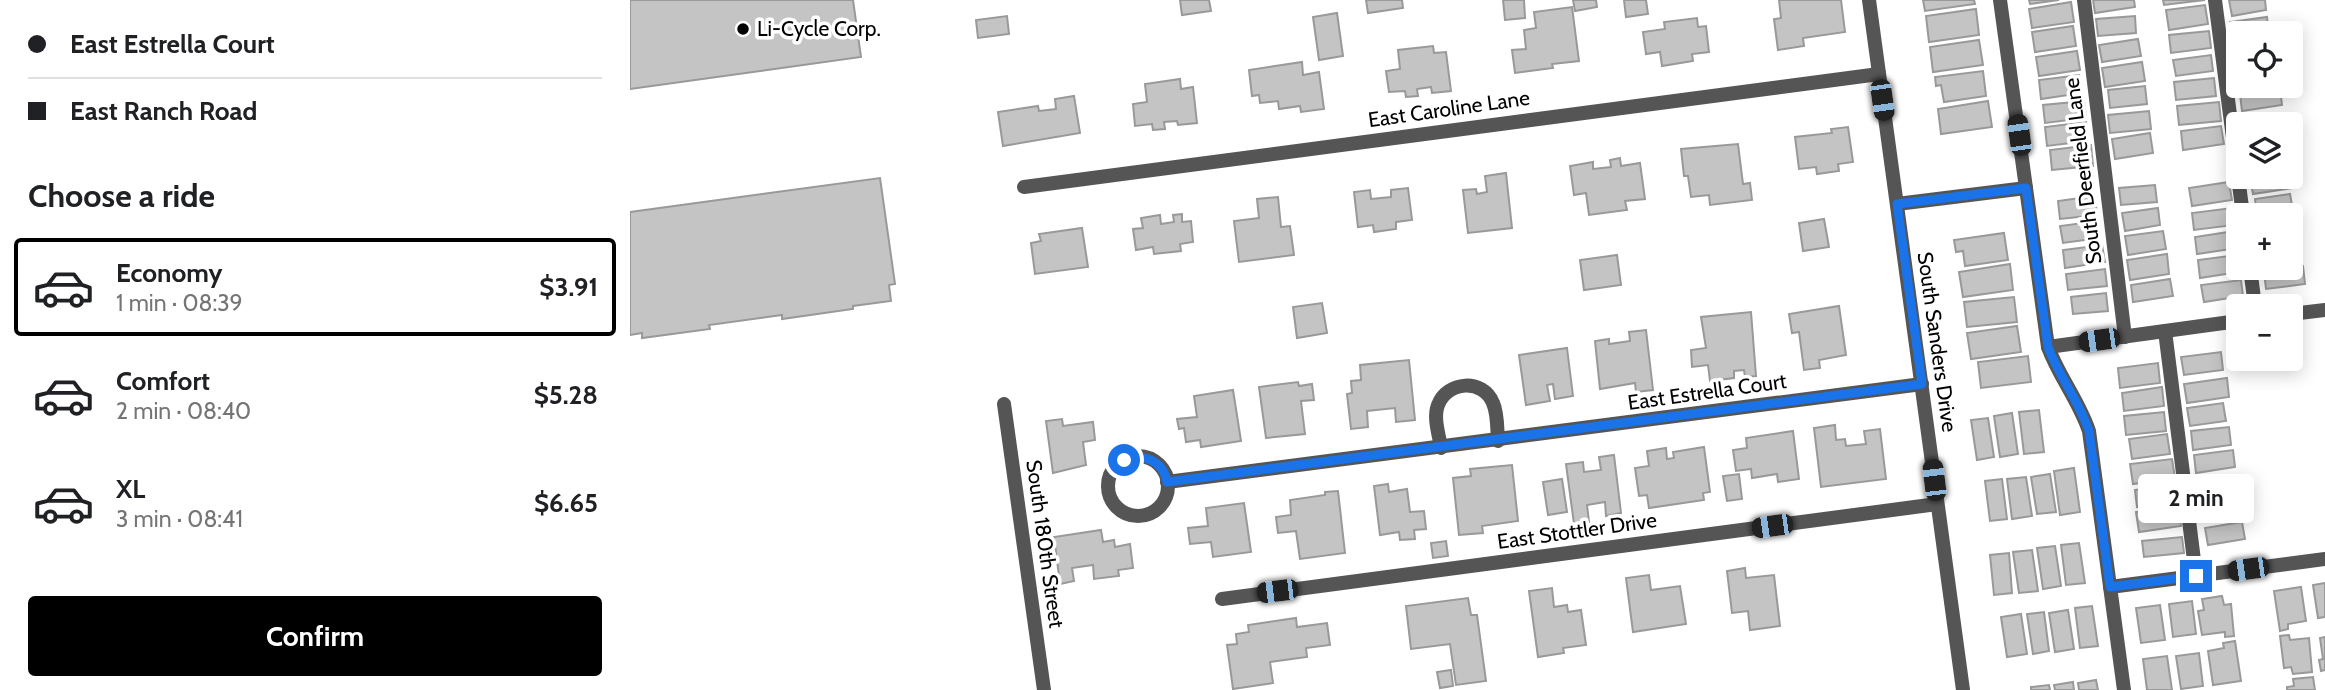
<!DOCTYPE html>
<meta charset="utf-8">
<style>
body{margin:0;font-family:Cabin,sans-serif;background:#f2f2f2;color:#202124;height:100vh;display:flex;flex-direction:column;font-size:26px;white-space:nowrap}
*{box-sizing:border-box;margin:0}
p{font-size:23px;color:#757577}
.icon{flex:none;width:38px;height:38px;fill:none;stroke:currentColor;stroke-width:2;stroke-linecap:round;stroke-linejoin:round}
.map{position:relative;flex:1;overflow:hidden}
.side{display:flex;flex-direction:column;background:#fff;width:630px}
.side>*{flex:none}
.hud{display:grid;align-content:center;height:154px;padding:0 28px;background:#fff}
.fabs{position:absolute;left:1596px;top:21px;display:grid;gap:14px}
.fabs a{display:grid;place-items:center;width:77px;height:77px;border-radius:7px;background:#fff;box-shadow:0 4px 18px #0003;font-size:35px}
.end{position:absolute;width:32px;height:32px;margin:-16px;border:9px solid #1a73e8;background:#fff;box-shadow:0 0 0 4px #fff}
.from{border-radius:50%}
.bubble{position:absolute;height:49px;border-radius:7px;background:#fff;box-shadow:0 4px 18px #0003;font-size:23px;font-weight:700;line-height:49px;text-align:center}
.car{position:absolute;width:21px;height:42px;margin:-21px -10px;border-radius:9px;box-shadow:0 0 5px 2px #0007;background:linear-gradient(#222 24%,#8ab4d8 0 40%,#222 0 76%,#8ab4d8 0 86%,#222 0)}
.hud b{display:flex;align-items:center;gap:24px;height:66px;font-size:26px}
.hud b+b{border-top:2px solid #e0e0e0}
.hud i{width:18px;height:18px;background:#202124}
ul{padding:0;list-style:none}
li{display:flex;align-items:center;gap:21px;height:98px;margin:0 14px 10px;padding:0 14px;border:4px solid transparent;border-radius:7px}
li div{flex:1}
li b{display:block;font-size:26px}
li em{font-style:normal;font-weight:700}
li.on{border-color:#000}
li>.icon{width:63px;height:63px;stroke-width:1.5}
h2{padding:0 28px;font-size:32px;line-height:84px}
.action{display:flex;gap:14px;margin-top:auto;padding:14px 28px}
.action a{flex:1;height:80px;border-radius:7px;background:#000;color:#fff;font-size:28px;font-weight:700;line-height:80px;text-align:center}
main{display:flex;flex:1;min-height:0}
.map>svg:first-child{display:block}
</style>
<main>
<section class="side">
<div class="hud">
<b><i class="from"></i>East Estrella Court</b>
<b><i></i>East Ranch Road</b>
</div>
<h2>Choose a ride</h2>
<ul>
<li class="on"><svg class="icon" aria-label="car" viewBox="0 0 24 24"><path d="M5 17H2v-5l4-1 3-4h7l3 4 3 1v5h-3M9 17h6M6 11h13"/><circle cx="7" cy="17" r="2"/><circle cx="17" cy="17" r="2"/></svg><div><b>Economy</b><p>1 min · 08:39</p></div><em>$3.91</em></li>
<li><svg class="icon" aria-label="car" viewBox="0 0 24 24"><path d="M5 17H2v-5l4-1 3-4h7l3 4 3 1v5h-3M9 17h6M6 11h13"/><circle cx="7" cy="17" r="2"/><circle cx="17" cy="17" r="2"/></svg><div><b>Comfort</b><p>2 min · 08:40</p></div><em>$5.28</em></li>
<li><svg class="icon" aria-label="car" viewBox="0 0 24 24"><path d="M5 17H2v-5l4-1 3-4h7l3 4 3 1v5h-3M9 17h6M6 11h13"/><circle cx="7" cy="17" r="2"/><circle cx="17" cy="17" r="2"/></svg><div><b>XL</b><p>3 min · 08:41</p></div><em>$6.65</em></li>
</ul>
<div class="action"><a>Confirm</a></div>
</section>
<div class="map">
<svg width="1695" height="690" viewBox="0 0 1695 690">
<rect width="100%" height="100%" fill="#fff"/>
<g fill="#c4c4c4" stroke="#999" stroke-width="2">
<polygon points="0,0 223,0 231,57 0,89"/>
<polygon points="550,0 579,0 581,11 552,15"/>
<polygon points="736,0 772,0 773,8 738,13"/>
<polygon points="873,0 894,0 895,18 875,20"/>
<polygon points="943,0 966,0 967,7 945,11"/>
<polygon points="994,0 1016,0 1018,14 996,17"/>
<polygon points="1149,0 1211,0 1215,32 1173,38 1174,46 1148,50 1144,19 1151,18"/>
<polygon points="1293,0 1344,0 1345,4 1295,11"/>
<polygon points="1399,0 1429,0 1400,4"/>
<polygon points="1463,0 1504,0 1505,7 1465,13"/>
<polygon points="1533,0 1575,0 1534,5"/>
<polygon points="1599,0 1635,0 1636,10 1602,16"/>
<polygon points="1441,2 1444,22 1402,28 1399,9"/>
<polygon points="1575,5 1578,24 1539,30 1536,10"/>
<polygon points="942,7 949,61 922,64 923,68 885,73 882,50 896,49 894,30 906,28 904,12"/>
<polygon points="1346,9 1349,35 1299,42 1296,16"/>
<polygon points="707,13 713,56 689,60 683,17"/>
<polygon points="377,16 379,34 348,38 346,20"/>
<polygon points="1505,16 1506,33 1468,36 1466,19"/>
<polygon points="1637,17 1639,33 1608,33 1608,39 1602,39 1600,22"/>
<polygon points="1067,18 1068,27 1076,26 1079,52 1062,54 1063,61 1032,66 1030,52 1016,54 1013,32 1035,29 1034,22"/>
<polygon points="1443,26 1446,46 1405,52 1402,32"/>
<polygon points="1579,31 1581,48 1541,53 1539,35"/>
<polygon points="1508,39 1511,56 1472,62 1469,45"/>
<polygon points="1349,40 1353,65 1303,72 1300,47"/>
<polygon points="803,46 804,53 816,52 821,91 802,93 801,87 787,89 788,96 776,97 775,91 759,92 756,71 770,69 768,50"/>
<polygon points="1603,46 1608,46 1608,62 1605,62"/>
<polygon points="1447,51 1450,70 1409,76 1406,57"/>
<polygon points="1581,55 1583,71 1546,76 1543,60"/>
<polygon points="672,62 673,75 689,72 694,109 671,112 670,106 649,109 648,101 630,103 629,95 622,96 619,70"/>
<polygon points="1512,62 1515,81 1475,87 1472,68"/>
<polygon points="1606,69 1608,69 1608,86 1635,86 1608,89"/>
<polygon points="1353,71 1356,96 1314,102 1311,85 1306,86 1305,77"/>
<polygon points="1449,75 1452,93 1411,99 1409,80"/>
<polygon points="1584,78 1586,96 1546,100 1544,82"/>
<polygon points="550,79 551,89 563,87 567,123 548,125 547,121 534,122 535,129 523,130 522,124 505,126 503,104 517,102 515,84"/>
<polygon points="1515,86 1517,104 1480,108 1478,90"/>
<polygon points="1650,88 1652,105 1612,111 1610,94"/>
<polygon points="444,96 450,133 373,146 368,112 408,106 409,111 426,109 425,99"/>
<polygon points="1358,101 1362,127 1311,134 1308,109"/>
<polygon points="1454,101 1456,118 1415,123 1413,105"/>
<polygon points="1589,102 1591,121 1549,125 1547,106"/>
<polygon points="1519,111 1521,129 1480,133 1478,115"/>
<polygon points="1654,113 1655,124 1614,124 1613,117"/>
<polygon points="1456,122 1458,141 1417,146 1415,127"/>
<polygon points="1591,126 1594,144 1553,150 1551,131"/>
<polygon points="1218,127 1223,162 1208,164 1209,171 1187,174 1186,167 1169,169 1165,137 1202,133 1201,129"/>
<polygon points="1520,133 1523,153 1485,159 1482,139"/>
<polygon points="1108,144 1113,184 1120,183 1122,200 1080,205 1079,195 1061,197 1058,176 1054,176 1051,149"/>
<polygon points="1461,145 1463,166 1422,170 1420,150"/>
<polygon points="990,158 991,166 1010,163 1015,199 995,201 997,210 959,215 956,193 944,195 940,166 963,162 963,169 981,167 980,160"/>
<polygon points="876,173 882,228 838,233 833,190 846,189 847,194 857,192 855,176"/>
<polygon points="1661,173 1663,188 1623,194 1620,177 1661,177"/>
<polygon points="250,178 265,284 259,285 261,301 223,306 223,309 152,319 152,315 79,325 80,329 12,338 12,333 0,335 0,212"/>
<polygon points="1599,182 1602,200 1562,206 1559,188"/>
<polygon points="1525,185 1527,202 1491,205 1489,188"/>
<polygon points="778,188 782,220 766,222 766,229 744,232 743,225 728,227 724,192 740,190 741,199 761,197 761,190"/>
<polygon points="1660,194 1663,211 1627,215 1625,199"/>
<polygon points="1465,196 1467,215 1430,219 1428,201"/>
<polygon points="648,197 651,227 660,226 664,255 609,262 604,221 629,218 627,199"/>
<polygon points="1528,208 1530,225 1495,231 1492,213"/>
<polygon points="1602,208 1604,225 1564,230 1562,213"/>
<polygon points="552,214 552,222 561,221 563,242 550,244 551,251 524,254 523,247 506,250 503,229 513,228 511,218 530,215 531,224 544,222 543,215"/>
<polygon points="1667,218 1670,236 1661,237 1661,219"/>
<polygon points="1194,219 1199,247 1173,251 1169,223"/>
<polygon points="1468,221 1470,238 1433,243 1430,226"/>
<polygon points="452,228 458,267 405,274 401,243 411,241 409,234"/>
<polygon points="1533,231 1536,249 1498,255 1495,236"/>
<polygon points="1605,231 1608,248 1567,254 1565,237"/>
<polygon points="1374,233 1378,260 1335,266 1333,251 1326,252 1324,240"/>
<polygon points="1670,241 1672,258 1661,260 1661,242"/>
<polygon points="1472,245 1475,262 1435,268 1433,250"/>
<polygon points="1537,254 1539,274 1500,280 1497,260"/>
<polygon points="987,255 991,285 954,290 950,260"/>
<polygon points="1607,255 1609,272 1570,278 1568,260"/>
<polygon points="1380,264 1383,290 1333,297 1329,272"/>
<polygon points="1673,266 1675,284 1636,289 1634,271"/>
<polygon points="1475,269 1477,286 1438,290 1436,274"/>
<polygon points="1540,279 1543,296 1503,302 1501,285"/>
<polygon points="1611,280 1613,296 1574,302 1571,285"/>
<polygon points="1476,293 1478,311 1443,314 1441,297"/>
<polygon points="1384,297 1387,322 1337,327 1334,302"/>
<polygon points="692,303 697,333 667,338 663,307"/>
<polygon points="1209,306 1216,355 1189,360 1190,368 1174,370 1169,332 1162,333 1159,314"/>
<polygon points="1121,312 1126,376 1115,377 1114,370 1104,371 1104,378 1080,381 1078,365 1062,367 1061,350 1076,348 1071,317"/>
<polygon points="1387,326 1391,352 1341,359 1337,333"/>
<polygon points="1016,330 1023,390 1006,392 1005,383 970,389 965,341 979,339 979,344 1000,341 999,332"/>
<polygon points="937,348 943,396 925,399 923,384 917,385 920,401 896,405 889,355"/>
<polygon points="1591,352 1593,370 1554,375 1551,357"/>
<polygon points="1398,356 1401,382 1351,388 1348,362"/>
<polygon points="779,360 785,420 766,422 765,408 737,411 738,427 721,429 717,394 722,393 721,381 731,380 730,365"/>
<polygon points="1528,363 1530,383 1490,388 1488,368"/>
<polygon points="1597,378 1599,397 1557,403 1554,384"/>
<polygon points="668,382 669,386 682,384 684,400 671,401 675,434 636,438 629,387"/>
<polygon points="1532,387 1534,406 1494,411 1492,393"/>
<polygon points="603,390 611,441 571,447 570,440 556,442 554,428 549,429 547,419 567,417 564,396"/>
<polygon points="1593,403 1596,421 1560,426 1557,408"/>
<polygon points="1409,410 1414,452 1394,454 1389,412"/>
<polygon points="1534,412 1536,431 1496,435 1494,416"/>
<polygon points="1382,413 1388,454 1370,457 1364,416"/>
<polygon points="1358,418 1364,457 1347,460 1341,420"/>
<polygon points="432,419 433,426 463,422 465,440 453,442 456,465 423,473 416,421"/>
<polygon points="1205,425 1206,440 1215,439 1216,446 1236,444 1234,431 1250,429 1256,479 1191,487 1184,428"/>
<polygon points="1599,427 1601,445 1563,450 1561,431"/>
<polygon points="1163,431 1169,479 1148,482 1147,474 1122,478 1121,469 1106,471 1103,450 1117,448 1116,438"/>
<polygon points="1537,434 1540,454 1502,459 1499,439"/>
<polygon points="1074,447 1080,492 1073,493 1074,500 1019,508 1017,495 1009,496 1005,468 1019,466 1017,451 1036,448 1037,459 1044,458 1043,452"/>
<polygon points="1603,450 1605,467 1566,473 1564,455"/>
<polygon points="984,455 991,513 976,516 975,502 957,505 959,522 944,524 936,464 953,462 954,472 971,470 969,457"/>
<polygon points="1542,459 1545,478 1503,484 1500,464"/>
<polygon points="882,465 888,521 852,526 853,533 829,535 823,478 841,476 840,469"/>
<polygon points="1444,468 1450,512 1430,515 1424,471"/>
<polygon points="1109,474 1112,499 1097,501 1093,476"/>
<polygon points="1420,474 1426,512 1407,514 1401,477"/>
<polygon points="1605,475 1608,494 1569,499 1566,480"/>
<polygon points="1396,477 1402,516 1382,519 1377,479"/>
<polygon points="932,479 937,512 918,515 913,482"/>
<polygon points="1372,479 1377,519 1360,521 1355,481"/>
<polygon points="758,484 759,492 777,489 780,512 794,511 796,529 784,530 785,539 770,540 769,532 750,535 744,486"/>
<polygon points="1545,484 1547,501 1507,507 1505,490"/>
<polygon points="708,491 715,553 670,559 666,531 648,533 646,517 661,515 660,500 695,495 695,492"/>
<polygon points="1610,498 1612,515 1572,521 1569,503"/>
<polygon points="614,503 621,552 583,557 581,542 560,544 558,528 578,526 576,508"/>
<polygon points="1548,506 1551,526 1509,532 1506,512"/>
<polygon points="1612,522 1615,539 1578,545 1575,528"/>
<polygon points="471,530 473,542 484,540 485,547 500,544 503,568 488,570 489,576 464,579 463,565 442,568 444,581 430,584 424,537"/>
<polygon points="1552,537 1554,553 1514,557 1512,541"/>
<polygon points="816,541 818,556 803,558 801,543"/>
<polygon points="1449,543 1455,583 1436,585 1431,545"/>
<polygon points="1425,546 1431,586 1413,589 1407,548"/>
<polygon points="1402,550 1408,591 1389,593 1383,552"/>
<polygon points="1379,553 1382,593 1364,595 1360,555"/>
<polygon points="1115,568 1116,578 1144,575 1150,626 1120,630 1118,611 1102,613 1097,571"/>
<polygon points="1019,575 1021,590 1050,586 1056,624 1003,632 996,578"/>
<polygon points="1695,583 1695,617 1688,618 1683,585"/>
<polygon points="1671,587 1676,621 1658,624 1658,629 1650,631 1644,591"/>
<polygon points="922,588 924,607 937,605 938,612 951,610 956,645 933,648 934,653 908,657 899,591"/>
<polygon points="1592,596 1594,605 1601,604 1604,636 1595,637 1595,632 1572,635 1568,611 1574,610 1572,599"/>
<polygon points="838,598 841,615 847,615 856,681 826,685 820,644 781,649 776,606"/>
<polygon points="1562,601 1566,634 1543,637 1539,604"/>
<polygon points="1530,605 1535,640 1511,643 1506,608"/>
<polygon points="1462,606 1468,646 1450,648 1445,608"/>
<polygon points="1438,610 1444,649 1425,652 1419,613"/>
<polygon points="1414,612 1419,651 1403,654 1397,614"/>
<polygon points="1391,614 1397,654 1377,657 1371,617"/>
<polygon points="666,618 667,627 697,623 700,645 676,648 677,657 640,662 643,683 603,689 597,645 607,644 606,634 619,632 618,625"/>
<polygon points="1659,635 1660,640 1679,638 1682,672 1663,674 1661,667 1654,668 1650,636"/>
<polygon points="1695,637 1695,670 1691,671 1689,660 1693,659 1690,638"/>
<polygon points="1605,641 1611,681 1583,685 1578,651 1594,648 1593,643"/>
<polygon points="1569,653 1573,686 1551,689 1546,656"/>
<polygon points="1537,656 1542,690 1517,690 1513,659"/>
<polygon points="821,670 823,686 810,688 807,672"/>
<polygon points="1683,677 1685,690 1657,690 1657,687 1664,686 1663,679"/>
<polygon points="1466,680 1468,690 1449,690 1448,683"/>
<polygon points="1443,682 1444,690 1425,690 1424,685"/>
<polygon points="1419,685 1420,690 1401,690 1401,687"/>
</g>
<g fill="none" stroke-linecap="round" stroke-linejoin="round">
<g stroke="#555" stroke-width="14">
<polyline points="1239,0 1333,690"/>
<path d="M1370 0 1418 347C1429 377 1448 399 1459 431L1494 690"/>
<polyline points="1454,0 1495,337"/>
<polyline points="1585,0 1608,176"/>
<polyline points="1608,177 1613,215"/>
<polyline points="394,187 1249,74"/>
<polyline points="1267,204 1396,188"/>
<polyline points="1620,268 1625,306"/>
<polyline points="1661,314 1695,310"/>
<polyline points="1535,331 1566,576"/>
<polyline points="1418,347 1608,321"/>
<polyline points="374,404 414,690"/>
<path d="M811 448C809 434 803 418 808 405 817 381 853 378 863 403 868 414 867 429 868 441"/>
<circle cx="508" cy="486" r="30"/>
<polyline points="537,482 1292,384"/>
<polyline points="1480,587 1695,559"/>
<polyline points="592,599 1307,504"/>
</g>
</g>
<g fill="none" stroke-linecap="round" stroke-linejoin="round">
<path stroke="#1a73e8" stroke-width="9" d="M494 460C513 453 533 460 537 482L1292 384 1267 204 1396 188 1418 347C1429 377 1448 399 1459 431L1480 587 1566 576"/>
</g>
<circle fill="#000" stroke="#fff" stroke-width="2.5" cx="113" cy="29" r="7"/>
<g text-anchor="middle" stroke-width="7" stroke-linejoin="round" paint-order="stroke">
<g font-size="21" fill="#000" stroke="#fff" text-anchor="start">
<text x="127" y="36">Li-Cycle Corp.</text>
</g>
<g font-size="21" fill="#000" stroke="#fff">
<text transform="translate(819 109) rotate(-8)" y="7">East Caroline Lane</text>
<text transform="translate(1453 171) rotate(-97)" y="7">South Deerfield Lane</text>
<text transform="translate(1307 342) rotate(82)" y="7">South Sanders Drive</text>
<text transform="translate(1077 392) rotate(-8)" y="7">East Estrella Court</text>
<text transform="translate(947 531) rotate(-8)" y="7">East Stottler Drive</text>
<text transform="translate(415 544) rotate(82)" y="7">South 180th Street</text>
</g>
</g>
</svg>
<div class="fabs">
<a><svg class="icon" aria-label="locate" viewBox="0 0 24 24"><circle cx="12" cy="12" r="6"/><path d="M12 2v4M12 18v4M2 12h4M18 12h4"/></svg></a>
<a><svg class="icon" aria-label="layers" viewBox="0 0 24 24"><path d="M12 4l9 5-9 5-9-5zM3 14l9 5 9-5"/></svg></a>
<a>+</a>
<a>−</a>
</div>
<i class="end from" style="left:494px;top:460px"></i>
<i class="end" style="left:1566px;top:576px"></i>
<div class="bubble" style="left:1508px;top:474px;width:116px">2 min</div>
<i class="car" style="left:1252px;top:100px;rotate:172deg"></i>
<i class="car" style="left:1389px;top:135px;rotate:352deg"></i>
<i class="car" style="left:1469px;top:340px;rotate:262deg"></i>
<i class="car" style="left:1304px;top:480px;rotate:353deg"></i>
<i class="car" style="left:1142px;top:526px;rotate:262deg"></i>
<i class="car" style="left:1618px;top:569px;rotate:262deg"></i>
<i class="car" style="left:647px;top:591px;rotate:263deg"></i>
</div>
</main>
